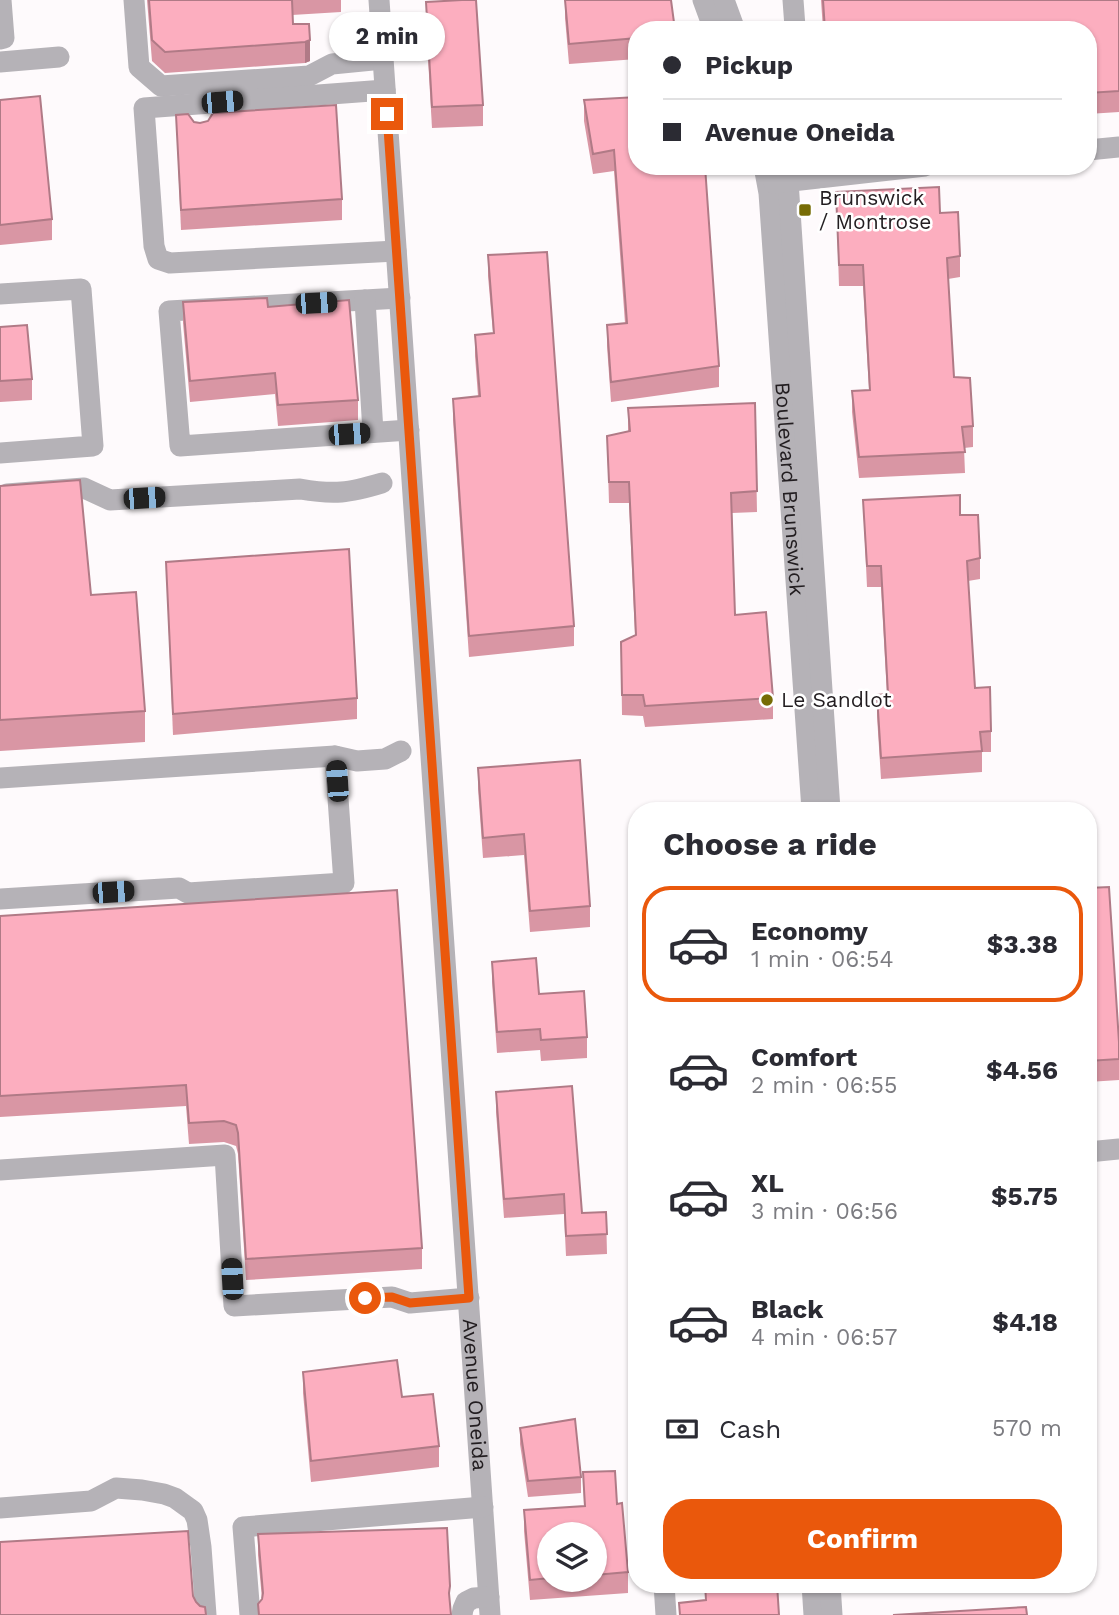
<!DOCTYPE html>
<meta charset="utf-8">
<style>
body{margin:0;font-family:"Work Sans",sans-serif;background:#f2f2f3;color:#2b2b33;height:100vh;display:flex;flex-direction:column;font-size:26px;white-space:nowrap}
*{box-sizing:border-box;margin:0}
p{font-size:23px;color:#7c7c81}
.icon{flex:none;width:38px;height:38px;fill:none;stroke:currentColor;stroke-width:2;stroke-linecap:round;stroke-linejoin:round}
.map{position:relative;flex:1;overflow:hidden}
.sheet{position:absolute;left:628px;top:802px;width:469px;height:791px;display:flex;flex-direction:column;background:#fff;border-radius:28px;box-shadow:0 2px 5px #0004}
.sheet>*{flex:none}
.guide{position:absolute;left:628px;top:21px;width:469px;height:154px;border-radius:28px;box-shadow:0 2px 5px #0004;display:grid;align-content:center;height:154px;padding:0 35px;background:#fff}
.buttons{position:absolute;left:537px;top:1522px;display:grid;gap:14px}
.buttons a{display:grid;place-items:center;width:70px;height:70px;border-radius:50%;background:#fff;box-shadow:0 2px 5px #0004;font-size:35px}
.end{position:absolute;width:32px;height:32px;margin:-16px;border:9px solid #ea580c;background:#fff;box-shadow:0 0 0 4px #fff}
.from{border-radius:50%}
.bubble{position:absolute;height:49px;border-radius:24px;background:#fff;box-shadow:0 2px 5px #0004;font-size:23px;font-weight:700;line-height:49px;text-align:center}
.car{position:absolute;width:21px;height:42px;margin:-21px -10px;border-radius:9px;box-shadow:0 0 5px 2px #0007;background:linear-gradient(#222 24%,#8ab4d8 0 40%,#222 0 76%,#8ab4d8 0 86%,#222 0)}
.guide b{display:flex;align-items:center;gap:24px;height:66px;font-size:26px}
.guide b+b{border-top:2px solid #e1e1e2}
.guide i{width:18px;height:18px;background:#2b2b33}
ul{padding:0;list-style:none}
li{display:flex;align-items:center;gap:21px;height:116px;margin:0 14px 10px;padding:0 21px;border:4px solid transparent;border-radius:28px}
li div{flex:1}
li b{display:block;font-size:26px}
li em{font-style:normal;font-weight:700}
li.on{border-color:#ea580c}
li>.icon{width:63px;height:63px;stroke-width:1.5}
h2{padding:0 35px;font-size:32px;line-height:84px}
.pay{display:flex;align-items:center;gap:18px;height:77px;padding:0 35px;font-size:26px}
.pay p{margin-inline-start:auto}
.action{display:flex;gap:14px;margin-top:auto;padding:14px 35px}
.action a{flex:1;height:80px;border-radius:28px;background:#ea580c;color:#fff;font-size:28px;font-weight:700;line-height:80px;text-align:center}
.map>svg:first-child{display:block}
</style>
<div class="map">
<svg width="1119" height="1615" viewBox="0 0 1119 1615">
<rect width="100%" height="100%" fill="#fefafc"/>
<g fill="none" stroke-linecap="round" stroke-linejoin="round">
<g stroke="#b5b2b7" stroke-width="21">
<polyline points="134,0 139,67 161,86 309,76 332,64 383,59"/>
<path id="s1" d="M379 0 490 1615"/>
<polyline points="703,0 714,30"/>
<polyline points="724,0 735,30"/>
<polyline points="793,0 795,27"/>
<polyline points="0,39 4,38 1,0"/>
<polyline points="0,62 59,57"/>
<polyline points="385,90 144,108 154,246 158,259 170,263 396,251"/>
<polyline points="1088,150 1119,147"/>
<path id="s2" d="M764 166 769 193 812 810"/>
<polyline points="785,166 788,181 830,810"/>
<polyline points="774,183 925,166"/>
<polyline points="0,294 81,289 93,446 0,453"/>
<polyline points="400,298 169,311 180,446 409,430"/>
<polyline points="365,300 373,432"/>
<path d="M0 498 7 494 84 488 110 500 300 489C335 495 348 493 382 483"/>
<polyline points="0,778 335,756 357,761 385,759 401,751"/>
<polyline points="0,899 179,888 188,893 344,883 335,756"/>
<polyline points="1088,1152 1119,1149"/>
<polyline points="0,1170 225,1155 234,1306 392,1297 410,1303 469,1298"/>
<polyline points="0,1508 91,1501 116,1488 142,1490 164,1494 175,1498 193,1511 197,1520 201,1547 206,1615"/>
<polyline points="664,1584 666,1615"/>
<polyline points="812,1584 814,1615"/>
<polyline points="830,1584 832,1615"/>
<polyline points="250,1615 243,1527 483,1507"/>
<polyline points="462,1615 463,1609 466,1602 474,1598 489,1597"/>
</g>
</g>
<g fill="#d996a4" fill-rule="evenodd">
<polygon points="147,0 341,0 341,12 292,15 293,24 309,24 310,61 305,63 165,73 152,61"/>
<polygon points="565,0 637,30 637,59 569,64 565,18"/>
<polygon points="821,0 1119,0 1119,112 1088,114 1088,30 823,30"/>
<polygon points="426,2 483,105 483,126 432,128 426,23"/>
<polygon points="637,97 719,366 719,387 611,402 607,346 607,325 625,323 614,171 593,174 584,121 584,100"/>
<polygon points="0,100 52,219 52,240 0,245"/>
<polygon points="176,115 194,122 342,199 342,220 181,230"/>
<polygon points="836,192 940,213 960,256 960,277 948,279 954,377 973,426 973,447 964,448 965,473 859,478 852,412 852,391 869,390 863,286 839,286"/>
<polygon points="488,255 574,626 574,646 469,657 453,420 453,399 478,396 475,356 475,335 493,333 488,276"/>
<polygon points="183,302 268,307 358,400 358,420 278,426 275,394 190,402 183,323"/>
<polygon points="0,327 32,379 32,400 0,402"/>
<polygon points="755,403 757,512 732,513 735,615 773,698 773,719 645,727 643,716 622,715 621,642 635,635 629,503 609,503 607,436 628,431 628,408"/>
<polygon points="0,486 91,595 145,711 145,742 0,751"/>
<polygon points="863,500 960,515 980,558 980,579 968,581 975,688 991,731 991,752 982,752 982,772 881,779 877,716 877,695 887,695 881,587 867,587"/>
<polygon points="166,562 357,698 357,719 173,735"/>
<polygon points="478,768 590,906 590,927 530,932 524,855 483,858 478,789"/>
<polygon points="1088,888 1119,1042 1119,1080 1088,1082"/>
<polygon points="0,916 422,1248 422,1269 246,1280 238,1154 236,1146 224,1142 189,1144 186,1106 0,1117"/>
<polygon points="492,962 539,994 587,1037 587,1058 541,1061 540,1050 497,1053 492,982"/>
<polygon points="496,1092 582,1213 606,1212 607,1254 566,1256 564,1214 504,1218 496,1112"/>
<polygon points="303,1372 402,1397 439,1446 439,1467 311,1482 303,1393"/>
<polygon points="520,1428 581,1477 581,1493 528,1497 520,1444"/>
<path d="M583 1472 617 1504 628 1572V1593L530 1600 524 1531V1510L584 1506ZM550 1535H595V1580H550Z"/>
<polygon points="258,1534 451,1615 258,1615 258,1604 262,1599 258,1555"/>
</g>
<polygon fill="#b07a86" points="310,40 310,61 305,63 305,42"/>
<g fill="#fcaebf" stroke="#b07a86" stroke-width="2">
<polygon points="149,0 292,0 293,24 309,24 310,40 305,42 165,52 152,40"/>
<polygon points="462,0 476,0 483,105 432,107 426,2"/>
<polygon points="565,0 671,0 675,30 637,30 637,38 569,44"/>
<polygon points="823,0 1119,0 1119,91 1088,93 1088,30 825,30"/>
<polygon points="40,96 52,219 0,225 0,100"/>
<polygon points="637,97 637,166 705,166 719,366 611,382 607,325 627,323 614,150 593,154 584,100"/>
<polygon points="336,105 342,199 181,210 176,115 188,114 194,122 200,123 208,121 213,113"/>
<polygon points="939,187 940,213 958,212 960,256 947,258 954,377 970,378 973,426 962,427 965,452 859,457 852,391 870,390 863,265 839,265 836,192"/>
<polygon points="547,252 574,626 469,636 453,399 480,396 475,335 494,333 488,255"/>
<polygon points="267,298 268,307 349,300 358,400 278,405 275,373 190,381 183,302"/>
<polygon points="27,325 32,379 0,381 0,327"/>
<polygon points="755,403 757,491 731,493 735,615 766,612 773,698 645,706 643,695 622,695 621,642 636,635 629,482 609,482 607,436 630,431 628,408"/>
<polygon points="80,480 91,595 136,592 145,711 0,720 0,486"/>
<polygon points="960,495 960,515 978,515 980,558 967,561 975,688 990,687 991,731 980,732 982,751 881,758 877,695 888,694 881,566 867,566 863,500"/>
<polygon points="349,549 357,698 173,714 166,562"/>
<polygon points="580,760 590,906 530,911 524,834 483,838 478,768"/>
<polygon points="1109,887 1119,1042 1119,1059 1088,1061 1088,888"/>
<polygon points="397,890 422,1248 246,1259 238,1133 236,1125 224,1121 189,1123 186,1085 0,1096 0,916"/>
<polygon points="536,958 539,994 584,991 587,1037 541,1040 540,1029 497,1032 492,962"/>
<polygon points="572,1086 582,1213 606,1212 607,1234 566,1236 564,1194 504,1199 496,1092"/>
<polygon points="397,1360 402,1397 433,1394 439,1446 311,1461 303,1372"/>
<polygon points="575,1419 581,1477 528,1481 520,1428"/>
<polygon points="615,1471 617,1504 622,1503 628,1572 595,1575 595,1535 550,1535 550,1578 530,1580 524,1510 585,1506 583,1472"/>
<polygon points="447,1528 450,1586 449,1593 451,1615 259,1615 258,1604 262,1599 263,1593 258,1534"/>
<polygon points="188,1531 193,1596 196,1602 200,1606 205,1607 206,1615 0,1615 0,1542"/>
<polygon points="705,1584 777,1584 779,1615 680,1615 679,1603 706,1600"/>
<polygon points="1026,1607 1027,1615 893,1615"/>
</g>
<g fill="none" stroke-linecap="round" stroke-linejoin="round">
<polyline stroke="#ea580c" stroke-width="9" points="365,1298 392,1297 410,1303 469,1298 387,114"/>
</g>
<g fill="#776c06" stroke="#fff" stroke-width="2.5">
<rect x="798" y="203" width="14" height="14" rx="3.5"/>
<circle cx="767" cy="700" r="7"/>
</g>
<g text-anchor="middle" stroke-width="5" stroke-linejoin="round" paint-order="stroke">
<g font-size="21" fill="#221d20" stroke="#fff" text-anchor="start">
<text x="819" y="205">Brunswick<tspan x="819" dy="24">/ Montrose</tspan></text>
<text x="781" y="707">Le Sandlot</text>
</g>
<g font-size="21" fill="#221d20" stroke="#fff">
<text dy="7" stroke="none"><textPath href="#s2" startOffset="324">Boulevard Brunswick</textPath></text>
<text dy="7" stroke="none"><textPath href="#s1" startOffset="1398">Avenue Oneida</textPath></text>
</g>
</g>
</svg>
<div class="buttons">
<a><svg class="icon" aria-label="layers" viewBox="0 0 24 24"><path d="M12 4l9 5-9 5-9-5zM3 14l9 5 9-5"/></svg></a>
</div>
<i class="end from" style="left:365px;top:1298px"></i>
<i class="end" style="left:387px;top:114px"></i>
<div class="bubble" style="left:329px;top:12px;width:116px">2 min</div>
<i class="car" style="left:222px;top:102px;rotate:85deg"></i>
<i class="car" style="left:316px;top:303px;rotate:87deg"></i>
<i class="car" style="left:349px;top:434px;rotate:86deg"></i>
<i class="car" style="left:144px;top:498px;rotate:86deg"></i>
<i class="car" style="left:337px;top:781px;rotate:356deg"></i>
<i class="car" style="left:113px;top:892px;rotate:86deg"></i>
<i class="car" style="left:232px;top:1279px;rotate:357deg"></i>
<div class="guide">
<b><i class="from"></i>Pickup</b>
<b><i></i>Avenue Oneida</b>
</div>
<section class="sheet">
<h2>Choose a ride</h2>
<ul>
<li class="on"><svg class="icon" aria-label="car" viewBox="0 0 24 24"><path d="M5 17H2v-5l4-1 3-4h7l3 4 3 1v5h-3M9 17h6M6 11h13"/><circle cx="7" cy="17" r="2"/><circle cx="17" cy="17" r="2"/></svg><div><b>Economy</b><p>1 min · 06:54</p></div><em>$3.38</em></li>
<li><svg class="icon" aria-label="car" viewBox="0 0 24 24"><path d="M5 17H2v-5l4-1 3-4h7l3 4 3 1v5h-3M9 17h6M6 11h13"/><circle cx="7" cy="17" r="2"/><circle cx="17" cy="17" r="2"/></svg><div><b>Comfort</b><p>2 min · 06:55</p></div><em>$4.56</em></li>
<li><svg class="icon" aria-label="car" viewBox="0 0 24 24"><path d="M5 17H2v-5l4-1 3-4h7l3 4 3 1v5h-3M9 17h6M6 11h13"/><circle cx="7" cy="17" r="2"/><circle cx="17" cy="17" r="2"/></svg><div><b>XL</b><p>3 min · 06:56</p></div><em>$5.75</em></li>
<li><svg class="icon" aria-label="car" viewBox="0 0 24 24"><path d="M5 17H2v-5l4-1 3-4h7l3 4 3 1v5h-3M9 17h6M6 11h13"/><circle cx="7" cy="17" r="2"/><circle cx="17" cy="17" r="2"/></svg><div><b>Black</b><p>4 min · 06:57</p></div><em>$4.18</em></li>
</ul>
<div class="pay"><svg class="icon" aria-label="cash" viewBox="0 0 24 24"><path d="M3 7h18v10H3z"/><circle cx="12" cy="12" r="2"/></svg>Cash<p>570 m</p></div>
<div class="action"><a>Confirm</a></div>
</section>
</div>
